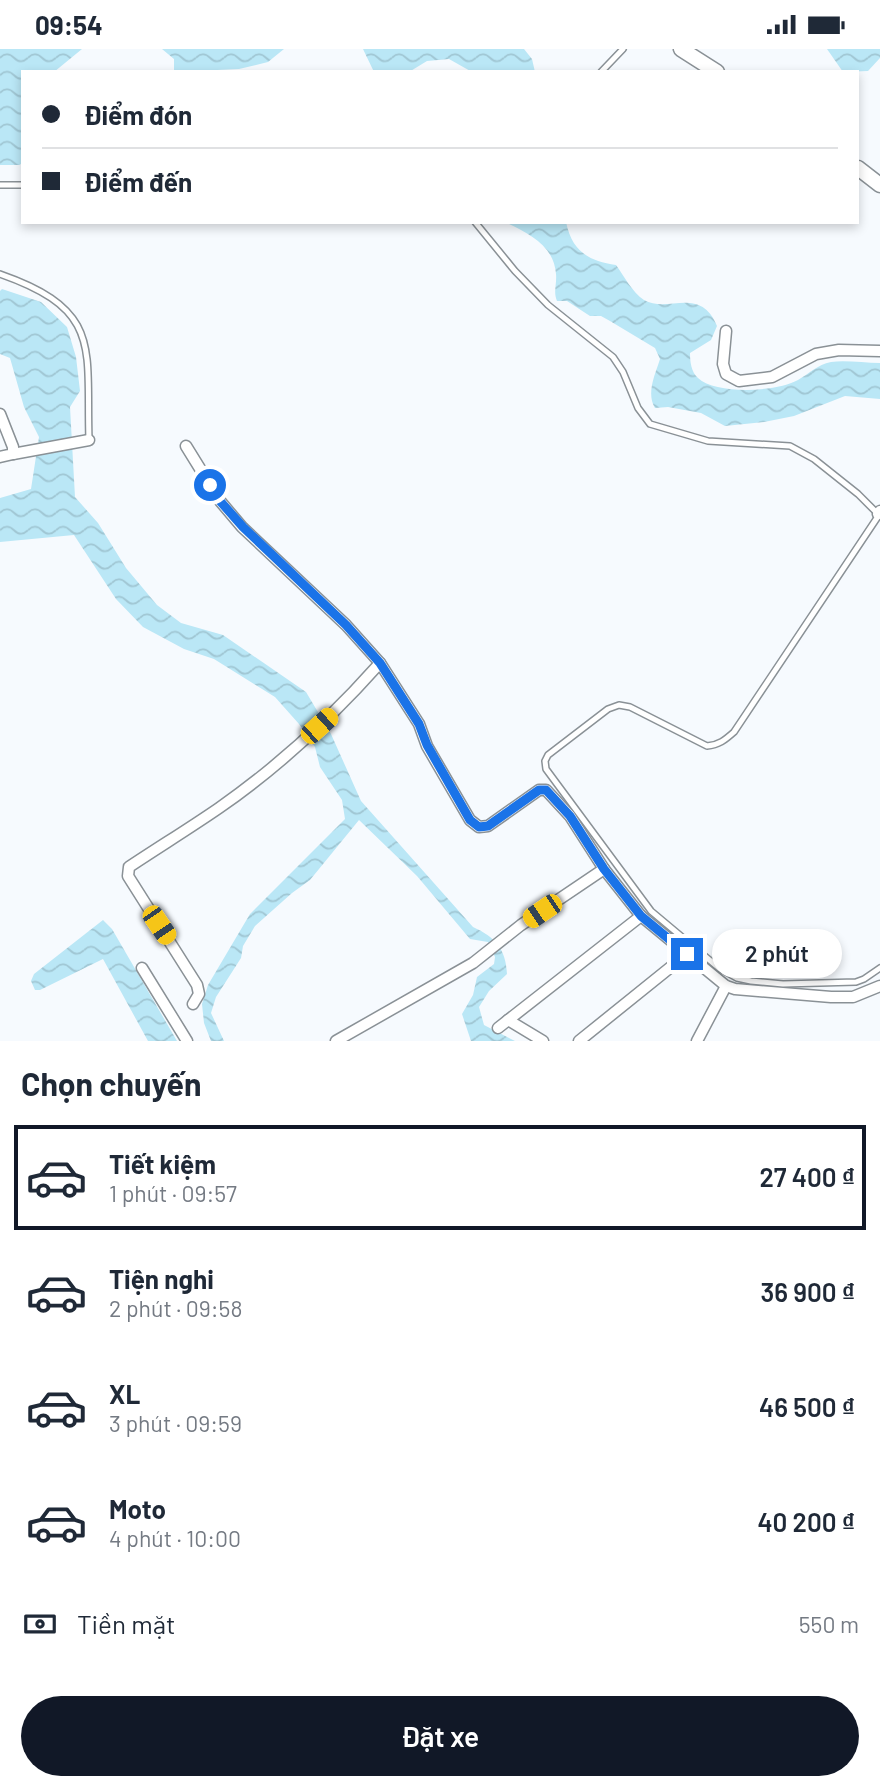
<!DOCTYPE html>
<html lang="vi">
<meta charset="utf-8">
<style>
body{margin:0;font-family:Barlow,sans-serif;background:#f2f2f3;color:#1f2937;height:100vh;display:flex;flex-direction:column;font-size:26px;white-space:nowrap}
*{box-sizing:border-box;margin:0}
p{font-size:23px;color:#747a83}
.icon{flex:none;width:38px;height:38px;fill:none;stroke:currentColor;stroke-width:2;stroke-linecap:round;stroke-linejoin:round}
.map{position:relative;height:992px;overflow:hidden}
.side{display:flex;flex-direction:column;background:#fff;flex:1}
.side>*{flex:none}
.guide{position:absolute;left:21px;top:21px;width:838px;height:154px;border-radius:0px;box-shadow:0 4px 10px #0003;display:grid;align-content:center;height:154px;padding:0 21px;background:#fff}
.end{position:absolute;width:32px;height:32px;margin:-16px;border:9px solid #1a73e8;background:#fff;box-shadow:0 0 0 4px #fff}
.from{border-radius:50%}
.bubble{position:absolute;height:49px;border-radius:24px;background:#fff;box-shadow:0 4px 10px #0003;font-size:23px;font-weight:600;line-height:49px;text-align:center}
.car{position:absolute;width:21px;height:42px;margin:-21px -10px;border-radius:9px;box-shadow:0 0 5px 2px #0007;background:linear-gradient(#f5c518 24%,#345 0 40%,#f5c518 0 76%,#345 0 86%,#f5c518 0)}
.guide b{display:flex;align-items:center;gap:24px;height:66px;font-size:26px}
.guide b+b{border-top:2px solid #e0e1e3}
.guide i{width:18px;height:18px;background:#1f2937}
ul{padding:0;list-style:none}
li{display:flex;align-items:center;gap:21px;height:105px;margin:0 14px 10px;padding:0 7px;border:4px solid transparent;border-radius:0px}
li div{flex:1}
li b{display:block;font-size:26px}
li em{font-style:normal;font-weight:600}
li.current{border-color:#111827}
li>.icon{width:63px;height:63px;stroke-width:1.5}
h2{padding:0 21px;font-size:32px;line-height:84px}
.pay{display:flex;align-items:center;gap:18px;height:77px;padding:0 21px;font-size:26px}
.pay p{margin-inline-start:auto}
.cta{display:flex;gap:14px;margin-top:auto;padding:14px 21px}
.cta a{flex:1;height:80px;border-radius:42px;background:#111827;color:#fff;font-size:28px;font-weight:600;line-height:80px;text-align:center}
.status{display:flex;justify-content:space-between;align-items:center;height:49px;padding:0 35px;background:#fff;direction:ltr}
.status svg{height:19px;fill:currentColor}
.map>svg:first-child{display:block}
</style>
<div class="status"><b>09:54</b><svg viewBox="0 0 49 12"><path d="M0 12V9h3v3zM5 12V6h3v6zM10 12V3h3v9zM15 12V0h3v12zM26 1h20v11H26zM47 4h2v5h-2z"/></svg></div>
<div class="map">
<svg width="880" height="992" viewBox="0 0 880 992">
<defs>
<pattern id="water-waves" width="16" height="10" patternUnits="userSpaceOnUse" patternTransform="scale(1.75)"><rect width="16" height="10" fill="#bae7f6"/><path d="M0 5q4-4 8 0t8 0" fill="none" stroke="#a0c6d3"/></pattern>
</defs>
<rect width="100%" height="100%" fill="#f6fafe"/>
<g fill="url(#water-waves)">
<polygon points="0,0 82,0 54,23 23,23 23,114 19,116 0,116"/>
<polygon points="162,0 284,0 268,13 239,20 174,23 174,10"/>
<polygon points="363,0 524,0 532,10 535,23 472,23 449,10 427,12 409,23 374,23"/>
<polygon points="827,0 880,0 880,9 868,22 843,23"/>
<path d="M505 173H566C572 202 588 212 616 216 624 227 632 243 644 251 668 265 700 236 717 277L711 291 690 304C690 312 691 323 698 329 716 346 777 343 798 331 810 324 817 316 831 313 846 311 864 314 880 314V350L845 347 794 367 764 373 725 377 701 364 668 358 655 359C646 344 655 326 660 310L655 299 610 272 601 267H590L567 252H557C553 243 557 235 556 225 554 196 528 184 505 173Z"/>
<path d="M2 240 41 253 67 278 76 308 80 342 70 358 75 448 98 474 126 519 157 556 181 574 223 586 306 643 331 685 361 752 473 878C495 888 506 900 507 925L489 942 479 958 484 976 515 992H471L462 965 473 946 477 928 494 915 495 908 488 893 470 890 417 827 359 771 310 831 292 844 255 877 243 897 241 909 216 948 211 964 224 992H211L204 974 202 955 208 936 250 865 345 770 342 751 320 718 315 698 299 675 275 648 214 610 184 600 143 578 116 550 74 486 0 493V449L31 440 39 388 24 358 10 309 0 305V242Z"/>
<polygon points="103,871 112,880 177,992 148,992 103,910 40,941 35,941 31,932 34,925"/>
</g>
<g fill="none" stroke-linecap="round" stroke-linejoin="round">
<g stroke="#8a9196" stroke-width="8">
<g id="service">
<polyline points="601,23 623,0"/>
<polyline points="0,136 23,136"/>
<polyline points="475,173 515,222 548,256 613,308 623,323 638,359 650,375 708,392 790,397 814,410 858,445 878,465"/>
<path d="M0 225C103 261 86 299 89 391"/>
<path d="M879 466 734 683C725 691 719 696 707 697L630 658 619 656 608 660 548 706 545 712 546 720 651 862 719 919 737 929 751 932 783 935 856 933 864 930 880 919"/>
</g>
</g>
<g stroke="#8a9196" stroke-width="13">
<g id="minor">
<polyline points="726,282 723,315 726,325 739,332 772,328 816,305 839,301 880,302"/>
<polyline points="0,365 13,398 13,405 0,408"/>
<polyline points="186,397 220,452 242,478 346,576 380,614 419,675 427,697 470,771 479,778 488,777 539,741 546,741 570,767 604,820 641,867 726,937 735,940 831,948 853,948 880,937"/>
<polyline points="13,405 89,391"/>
<polyline points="878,465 880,462"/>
<polyline points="142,919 187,992"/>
<path d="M193 955 199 945 197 936 128 827 129 818C159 798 190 779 219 759 278 718 332 668 380 614"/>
<polyline points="508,971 543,992"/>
<polyline points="498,979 641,867"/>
<polyline points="336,992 473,914 521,876 604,820"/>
<polyline points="579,992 687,905"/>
<polyline points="697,992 726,937"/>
</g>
</g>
<g stroke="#8a9196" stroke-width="17">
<g id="tertiary">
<polyline points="681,0 717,23"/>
<polyline points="858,119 880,136"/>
</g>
</g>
<use href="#service" stroke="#fff" stroke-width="5"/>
<use href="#minor" stroke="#fff" stroke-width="10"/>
<use href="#tertiary" stroke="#fff" stroke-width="14"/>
</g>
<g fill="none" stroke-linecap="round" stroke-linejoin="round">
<polyline stroke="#1a73e8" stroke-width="9" points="210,436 220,452 243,478 346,576 380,614 419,675 427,696 470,771 479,778 488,777 539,741 546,741 570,767 604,820 641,867 687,905"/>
</g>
</svg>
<i class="end from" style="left:210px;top:436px"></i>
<i class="end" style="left:687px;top:905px"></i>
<div class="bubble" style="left:712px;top:880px;width:130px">2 phút</div>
<i class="car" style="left:319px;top:677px;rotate:48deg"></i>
<i class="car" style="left:542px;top:862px;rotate:236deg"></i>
<i class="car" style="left:159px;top:876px;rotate:146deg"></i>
<div class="guide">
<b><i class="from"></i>Điểm đón</b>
<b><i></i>Điểm đến</b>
</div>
</div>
<section class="side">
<h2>Chọn chuyến</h2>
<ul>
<li class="current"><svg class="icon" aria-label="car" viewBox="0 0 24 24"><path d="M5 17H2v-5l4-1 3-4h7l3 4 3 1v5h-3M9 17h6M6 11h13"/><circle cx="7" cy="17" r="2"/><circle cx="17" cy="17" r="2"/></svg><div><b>Tiết kiệm</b><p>1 phút · 09:57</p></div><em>27 400 ₫</em></li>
<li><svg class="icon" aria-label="car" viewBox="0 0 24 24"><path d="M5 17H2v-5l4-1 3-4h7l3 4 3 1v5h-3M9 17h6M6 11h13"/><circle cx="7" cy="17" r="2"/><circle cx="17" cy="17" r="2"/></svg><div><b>Tiện nghi</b><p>2 phút · 09:58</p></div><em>36 900 ₫</em></li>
<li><svg class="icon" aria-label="car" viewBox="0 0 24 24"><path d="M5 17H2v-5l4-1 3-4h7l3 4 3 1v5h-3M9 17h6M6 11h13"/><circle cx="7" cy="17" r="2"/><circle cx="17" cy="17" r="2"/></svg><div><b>XL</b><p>3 phút · 09:59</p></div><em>46 500 ₫</em></li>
<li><svg class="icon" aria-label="car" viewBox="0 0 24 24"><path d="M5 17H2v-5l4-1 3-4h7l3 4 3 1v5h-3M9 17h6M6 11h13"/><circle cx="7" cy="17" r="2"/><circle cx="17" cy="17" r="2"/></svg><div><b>Moto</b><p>4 phút · 10:00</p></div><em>40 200 ₫</em></li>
</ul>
<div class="pay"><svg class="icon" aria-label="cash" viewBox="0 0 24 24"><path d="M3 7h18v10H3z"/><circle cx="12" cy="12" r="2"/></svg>Tiền mặt<p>550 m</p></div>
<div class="cta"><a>Đặt xe</a></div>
</section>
